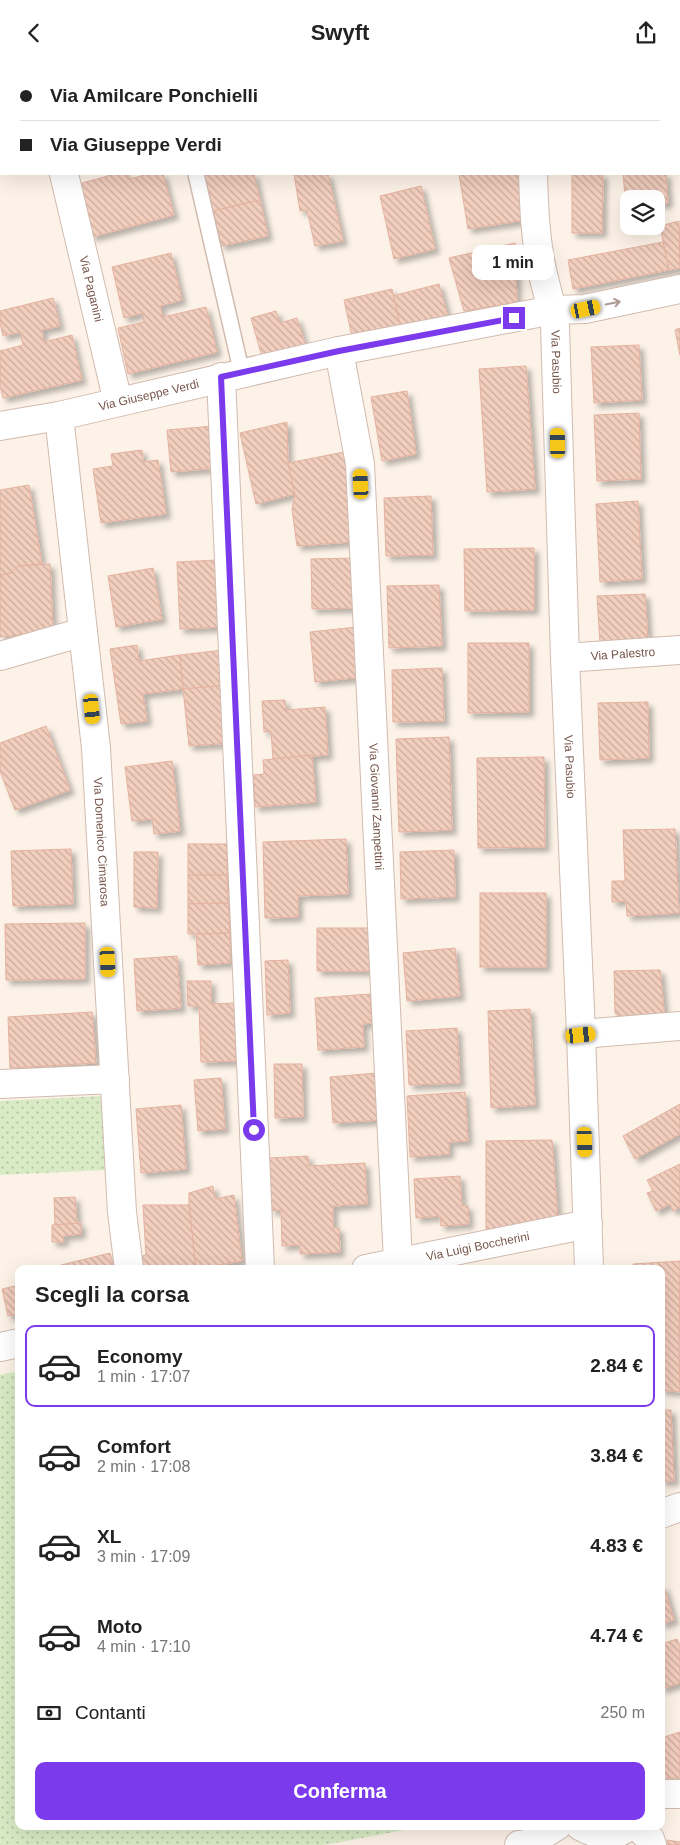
<!DOCTYPE html>
<html lang="it">
<meta charset="utf-8">
<style>
body{margin:0;font-family:Arial,sans-serif;background:#f2f2f2;color:#222;height:100vh;display:flex;flex-direction:column;font-size:19px;white-space:nowrap}
*{box-sizing:border-box;margin:0}
p{font-size:16px;color:#767676}
.icon{flex:none;width:28px;height:28px;fill:none;stroke:currentColor;stroke-width:2;stroke-linecap:round;stroke-linejoin:round}
.map{position:relative;flex:1;overflow:hidden}
.details{position:absolute;left:15px;top:1200px;width:650px;height:565px;display:flex;flex-direction:column;background:#fff;border-radius:10px;box-shadow:0 5px 20px #0002}
.details>*{flex:none}
.guide{position:absolute;left:0px;top:0px;width:680px;height:110px;box-shadow:0 5px 20px #0002;display:grid;align-content:center;height:110px;padding:0 20px;background:#fff}
.controls{position:absolute;left:620px;top:125px;display:grid;gap:10px}
.controls a{display:grid;place-items:center;width:45px;height:45px;border-radius:10px;background:#fff;box-shadow:0 5px 20px #0002;font-size:25px}
.end{position:absolute;width:22px;height:22px;margin:-11px;border:6px solid #7c3aed;background:#fff;box-shadow:0 0 0 2px #fff}
.from{border-radius:50%}
.bubble{position:absolute;height:35px;border-radius:10px;background:#fff;box-shadow:0 5px 20px #0002;font-size:16px;font-weight:600;line-height:35px;text-align:center}
.car{position:absolute;width:15px;height:30px;margin:-15px -8px;border-radius:6px;box-shadow:0 0 4px 1px #0007;background:linear-gradient(#f5c518 24%,#345 0 40%,#f5c518 0 76%,#345 0 86%,#f5c518 0)}
.guide b{display:flex;align-items:center;gap:18px;height:48px;font-size:19px}
.guide b+b{border-top:1px solid #e0e0e0}
.guide i{width:12px;height:12px;background:#222}
ul{padding:0;list-style:none}
li{display:flex;align-items:center;gap:15px;height:82px;margin:0 10px 8px;padding:0 10px;border:2px solid transparent;border-radius:10px}
li div{flex:1}
li b{display:block;font-size:19px}
li em{font-style:normal;font-weight:600}
li.current{border-color:#7c3aed}
li>.icon{width:45px;height:45px;stroke-width:1.5}
h2{padding:0 20px;font-size:22px;line-height:60px}
.pay{display:flex;align-items:center;gap:12px;height:55px;padding:0 20px;font-size:19px}
.pay p{margin-inline-start:auto}
.button{display:flex;gap:10px;margin-top:auto;padding:10px 20px}
.button a{flex:1;height:58px;border-radius:10px;background:#7c3aed;color:#fff;font-size:20px;font-weight:600;line-height:58px;text-align:center}
header{display:flex;justify-content:space-between;align-items:center;height:65px;padding:0 20px;background:#fff;font-size:22px;font-weight:600}
.map>svg:first-child{display:block}
</style>
<header><svg class="icon" aria-label="back" viewBox="0 0 24 24"><path d="M15 5l-7 7 7 7"/></svg>Swyft<svg class="icon" aria-label="share" viewBox="0 0 24 24"><path d="M12 15V3M7 8l5-5 5 5M5 13v7h14v-7"/></svg></header>
<div class="map">
<svg width="680" height="1780" viewBox="0 0 680 1780">
<defs>
<pattern id="green-dots" width="8" height="8" patternUnits="userSpaceOnUse" patternTransform="scale(1.25)"><rect width="8" height="8" fill="#d8ebc5"/><path d="M2 2h.1M6 6h.1" fill="none" stroke="#b4c1a2" stroke-width="1.8" stroke-linecap="round"/></pattern>
<pattern id="building-back-hatch" width="6" height="6" patternUnits="userSpaceOnUse" patternTransform="scale(1.25)"><rect width="6" height="6" fill="#f2cebe"/><path d="M-1 5l2 2M0 0l6 6M5-1l2 2" fill="none" stroke="#c9aa9c"/></pattern>
<filter id="shadow"><feDropShadow dx="4.5" dy="4.5" stdDeviation="2.5" flood-color="#0004"/></filter>
</defs>
<rect width="100%" height="100%" fill="#fcf2e7"/>
<g fill="url(#green-dots)">
<polygon points="102,1031 106,1105 0,1110 0,1036"/>
<polygon points="19,1306 19,1761 426,1761 324,1780 0,1780 0,1310"/>
</g>
<g fill="url(#building-back-hatch)" stroke="#e5b29f" filter="url(#shadow)">
<rect x="50" y="0" width="48" height="1"/>
<polygon points="267,0 355,0 356,1 267,1"/>
<polygon points="421,0 461,0 461,1 422,1"/>
<polygon points="0,32 1,32 0,82"/>
<polygon points="108,109 129,109 130,114 148,109 163,109 174,150 92,172 78,119 108,111"/>
<polygon points="204,109 254,109 260,135 213,146"/>
<polygon points="294,109 328,109 343,176 315,181 307,145 300,146"/>
<polygon points="459,109 520,109 525,155 468,164"/>
<polygon points="572,109 603,109 602,168 572,168"/>
<polygon points="623,109 666,109 668,138 656,139 656,134 629,134 629,142 626,142"/>
<polygon points="421,121 435,184 394,194 380,131"/>
<polygon points="260,135 268,171 221,181 213,146"/>
<polygon points="679,156 680,203 669,205 660,161"/>
<polygon points="663,177 669,205 573,224 568,195"/>
<polygon points="515,178 517,237 464,246 449,193"/>
<polygon points="171,188 182,235 160,241 163,252 206,242 217,287 128,309 118,263 144,257 143,248 124,253 112,202"/>
<polygon points="439,219 448,252 401,264 392,231"/>
<polygon points="392,224 401,264 353,276 344,235"/>
<polygon points="53,233 60,261 42,265 44,277 72,270 82,315 3,333 0,321 0,286 23,280 20,267 3,271 0,258 0,246"/>
<polygon points="276,246 280,258 297,253 308,289 265,302 251,253"/>
<polygon points="680,263 680,290 675,265"/>
<polygon points="639,280 642,335 594,338 591,282"/>
<polygon points="526,301 535,424 487,427 479,304"/>
<polygon points="407,326 416,389 382,396 371,332"/>
<polygon points="639,348 641,414 597,416 594,350"/>
<polygon points="287,357 288,398 295,429 256,439 240,368"/>
<polygon points="213,361 217,403 171,407 167,365"/>
<polygon points="142,385 143,397 158,395 166,449 101,458 93,404 113,401 111,389"/>
<polygon points="344,387 352,433 350,477 297,481 292,444 295,429 288,398"/>
<polygon points="29,420 42,499 18,501 11,508 0,510 0,425"/>
<polygon points="431,431 433,490 386,491 384,433"/>
<polygon points="638,436 642,514 600,517 596,439"/>
<polygon points="534,483 534,545 465,546 464,484"/>
<polygon points="356,493 357,543 312,544 311,494"/>
<polygon points="217,495 220,562 180,564 177,497"/>
<polygon points="50,499 53,566 0,572 0,510 11,508 18,501"/>
<polygon points="153,503 162,554 116,562 108,511"/>
<polygon points="439,520 442,581 389,583 387,521"/>
<polygon points="645,529 648,576 600,579 597,531"/>
<polygon points="357,562 362,612 315,617 310,567"/>
<polygon points="468,578 529,578 529,647 468,648"/>
<polygon points="137,580 139,596 180,590 183,624 143,629 147,656 121,659 110,584"/>
<polygon points="223,585 227,620 183,624 180,590"/>
<polygon points="442,603 444,656 393,657 392,605"/>
<polygon points="227,620 232,678 189,681 183,624"/>
<polygon points="285,635 286,645 325,642 328,690 273,694 271,666 264,667 262,636"/>
<polygon points="648,637 649,693 600,695 598,638"/>
<polygon points="46,661 70,725 15,745 0,706 0,678"/>
<polygon points="449,672 452,765 399,767 396,674"/>
<polygon points="312,690 316,737 255,742 253,710 264,709 263,695"/>
<polygon points="544,692 545,782 478,783 477,693"/>
<polygon points="172,696 180,766 154,769 152,754 132,756 125,702"/>
<polygon points="675,764 679,848 627,851 626,836 612,837 612,816 625,816 623,765"/>
<polygon points="346,774 348,829 298,831 298,852 265,853 263,777"/>
<rect x="188" y="779" width="39" height="31"/>
<polygon points="71,784 73,839 13,841 11,786"/>
<polygon points="454,785 455,832 401,834 400,787"/>
<polygon points="134,787 158,787 157,843 134,842"/>
<polygon points="188,810 227,810 228,838 188,839"/>
<rect x="480" y="828" width="66" height="74"/>
<polygon points="228,838 230,868 188,869 188,839"/>
<polygon points="85,858 85,914 6,915 5,859"/>
<polygon points="317,863 373,863 372,906 317,906"/>
<polygon points="230,868 230,898 198,900 196,869"/>
<polygon points="455,883 460,931 407,936 403,888"/>
<polygon points="177,891 181,943 137,946 134,894"/>
<polygon points="288,895 290,948 267,950 265,896"/>
<polygon points="660,905 665,955 623,956 615,948 614,906"/>
<polygon points="187,916 211,916 211,939 235,938 236,996 201,997 199,941 188,941"/>
<polygon points="370,929 372,958 363,959 364,982 318,985 315,933"/>
<polygon points="530,944 535,1040 491,1043 488,946"/>
<polygon points="92,947 96,998 10,1003 8,952"/>
<polygon points="457,963 460,1018 409,1020 406,966"/>
<polygon points="274,999 302,999 303,1052 275,1053"/>
<polygon points="377,1008 380,1055 333,1058 330,1012"/>
<polygon points="221,1013 225,1064 198,1066 194,1015"/>
<polygon points="465,1027 468,1076 449,1077 449,1089 410,1092 407,1031"/>
<polygon points="680,1039 680,1069 635,1094 623,1071"/>
<polygon points="181,1040 186,1104 141,1108 136,1044"/>
<polygon points="552,1075 558,1155 486,1169 486,1076"/>
<polygon points="308,1091 309,1101 365,1098 367,1139 333,1141 333,1163 339,1163 340,1187 300,1189 300,1180 282,1181 281,1145 271,1146 269,1093"/>
<polygon points="680,1099 680,1142 673,1146 670,1139 656,1146 647,1128 653,1126 647,1115"/>
<polygon points="460,1111 462,1141 468,1141 469,1159 441,1161 440,1151 416,1153 414,1114"/>
<polygon points="213,1121 215,1134 234,1130 242,1196 196,1204 189,1140 189,1128"/>
<polygon points="75,1132 77,1159 55,1160 54,1133"/>
<polygon points="143,1140 189,1140 196,1204 138,1204 135,1193 146,1190"/>
<polygon points="81,1158 81,1169 63,1171 64,1177 52,1177 52,1160"/>
<polygon points="110,1188 114,1204 62,1204 61,1200"/>
<polygon points="680,1196 679,1285 680,1327 661,1325 661,1204 634,1204 633,1199"/>
<polygon points="19,1220 19,1249 8,1251 2,1224"/>
<polygon points="661,1345 671,1345 674,1416 661,1416"/>
<polygon points="664,1521 674,1555 661,1559 661,1522"/>
<polygon points="677,1574 680,1582 680,1618 661,1624 661,1579"/>
<polygon points="680,1667 680,1713 662,1713 661,1673"/>
<polygon points="667,1775 680,1777 680,1780 668,1780"/>
</g>
<g fill="none" stroke-linecap="round" stroke-linejoin="round">
<g stroke="#d1bbaf" stroke-width="18">
<polyline id="service" points="196,109 242,309"/>
</g>
<g stroke="#d1bbaf" stroke-width="30">
<g id="minor">
<polyline points="39,0 39,1"/>
<polyline points="530,0 530,1"/>
<polyline points="679,77 680,77"/>
<path id="s1" d="M64 109 118 337"/>
<path id="s2" d="M533 109C534 141 535 173 542 205 546 224 552 241 555 261L565 593 581 969 589 1204"/>
<path id="s3" d="M339 286 360 399 398 1197"/>
<polyline points="221,312 260,1204"/>
<path id="s4" d="M59 351 96 683 122 1147 129 1204"/>
<path id="s5" d="M0 361 59 351 339 286 553 245 585 244 680 224"/>
<polyline points="0,591 83,567"/>
<path id="s6" d="M565 593 680 585"/>
<polyline points="581,969 680,961"/>
<polyline points="0,1019 115,1014"/>
<path id="s7" d="M366 1204 588 1159"/>
<polyline points="0,1282 19,1278"/>
<polyline points="661,1449 680,1442"/>
<polyline points="661,1729 680,1729"/>
<path d="M580 1761C596 1770 614 1774 629 1761"/>
<polyline points="637,1761 650,1774 652,1780"/>
<polyline points="519,1780 527,1779 557,1761"/>
</g>
</g>
<use href="#service" stroke="#fff" stroke-width="15"/>
<use href="#minor" stroke="#fff" stroke-width="28"/>
</g>
<defs><path id="oneway-shaft" d="M-6 0H5M1.5-3L5.5 0L1.5 3" fill="none" stroke-width="1.6" stroke-linecap="round" stroke-linejoin="round" transform="scale(1.25)"/></defs>
<use stroke="#ad9a93" href="#oneway-shaft" transform="translate(613 238) rotate(-12)"/>
<g fill="none" stroke-linecap="round" stroke-linejoin="round">
<polyline stroke="#7c3aed" stroke-width="6" points="254,1065 221,312 339,286 514,253"/>
</g>
<g text-anchor="middle" stroke-width="4" stroke-linejoin="round" paint-order="stroke">
<g font-size="12" fill="#77564b" stroke="#fff6ed">
<text dy="4" stroke="none"><textPath href="#s1" startOffset="118">Via Paganini</textPath></text>
<text dy="4" stroke="none"><textPath href="#s2" startOffset="190">Via Pasubio</textPath></text>
<text dy="4" stroke="none"><textPath href="#s5" startOffset="152">Via Giuseppe Verdi</textPath></text>
<text dy="4" stroke="none"><textPath href="#s6" startOffset="58">Via Palestro</textPath></text>
<text dy="4" stroke="none"><textPath href="#s2" startOffset="595">Via Pasubio</textPath></text>
<text dy="4" stroke="none"><textPath href="#s3" startOffset="458">Via Giovanni Zampettini</textPath></text>
<text dy="4" stroke="none"><textPath href="#s4" startOffset="428">Via Domenico Cimarosa</textPath></text>
<text dy="4" stroke="none"><textPath href="#s7" startOffset="114">Via Luigi Boccherini</textPath></text>
</g>
</g>
</svg>
<div class="controls">
<a><svg class="icon" aria-label="layers" viewBox="0 0 24 24"><path d="M12 4l9 5-9 5-9-5zM3 14l9 5 9-5"/></svg></a>
</div>
<i class="end from" style="left:254px;top:1065px"></i>
<i class="end" style="left:514px;top:253px"></i>
<div class="bubble" style="left:472px;top:180px;width:82px">1 min</div>
<i class="car" style="left:586px;top:244px;rotate:78deg"></i>
<i class="car" style="left:558px;top:378px;rotate:359deg"></i>
<i class="car" style="left:361px;top:419px;rotate:357deg"></i>
<i class="car" style="left:92px;top:644px;rotate:174deg"></i>
<i class="car" style="left:108px;top:897px;rotate:177deg"></i>
<i class="car" style="left:581px;top:970px;rotate:84deg"></i>
<i class="car" style="left:585px;top:1077px;rotate:178deg"></i>
<div class="guide">
<b><i class="from"></i>Via Amilcare Ponchielli</b>
<b><i></i>Via Giuseppe Verdi</b>
</div>
<section class="details">
<h2>Scegli la corsa</h2>
<ul>
<li class="current"><svg class="icon" aria-label="car" viewBox="0 0 24 24"><path d="M5 17H2v-5l4-1 3-4h7l3 4 3 1v5h-3M9 17h6M6 11h13"/><circle cx="7" cy="17" r="2"/><circle cx="17" cy="17" r="2"/></svg><div><b>Economy</b><p>1 min · 17:07</p></div><em>2.84 €</em></li>
<li><svg class="icon" aria-label="car" viewBox="0 0 24 24"><path d="M5 17H2v-5l4-1 3-4h7l3 4 3 1v5h-3M9 17h6M6 11h13"/><circle cx="7" cy="17" r="2"/><circle cx="17" cy="17" r="2"/></svg><div><b>Comfort</b><p>2 min · 17:08</p></div><em>3.84 €</em></li>
<li><svg class="icon" aria-label="car" viewBox="0 0 24 24"><path d="M5 17H2v-5l4-1 3-4h7l3 4 3 1v5h-3M9 17h6M6 11h13"/><circle cx="7" cy="17" r="2"/><circle cx="17" cy="17" r="2"/></svg><div><b>XL</b><p>3 min · 17:09</p></div><em>4.83 €</em></li>
<li><svg class="icon" aria-label="car" viewBox="0 0 24 24"><path d="M5 17H2v-5l4-1 3-4h7l3 4 3 1v5h-3M9 17h6M6 11h13"/><circle cx="7" cy="17" r="2"/><circle cx="17" cy="17" r="2"/></svg><div><b>Moto</b><p>4 min · 17:10</p></div><em>4.74 €</em></li>
</ul>
<div class="pay"><svg class="icon" aria-label="cash" viewBox="0 0 24 24"><path d="M3 7h18v10H3z"/><circle cx="12" cy="12" r="2"/></svg>Contanti<p>250 m</p></div>
<div class="button"><a>Conferma</a></div>
</section>
</div>
